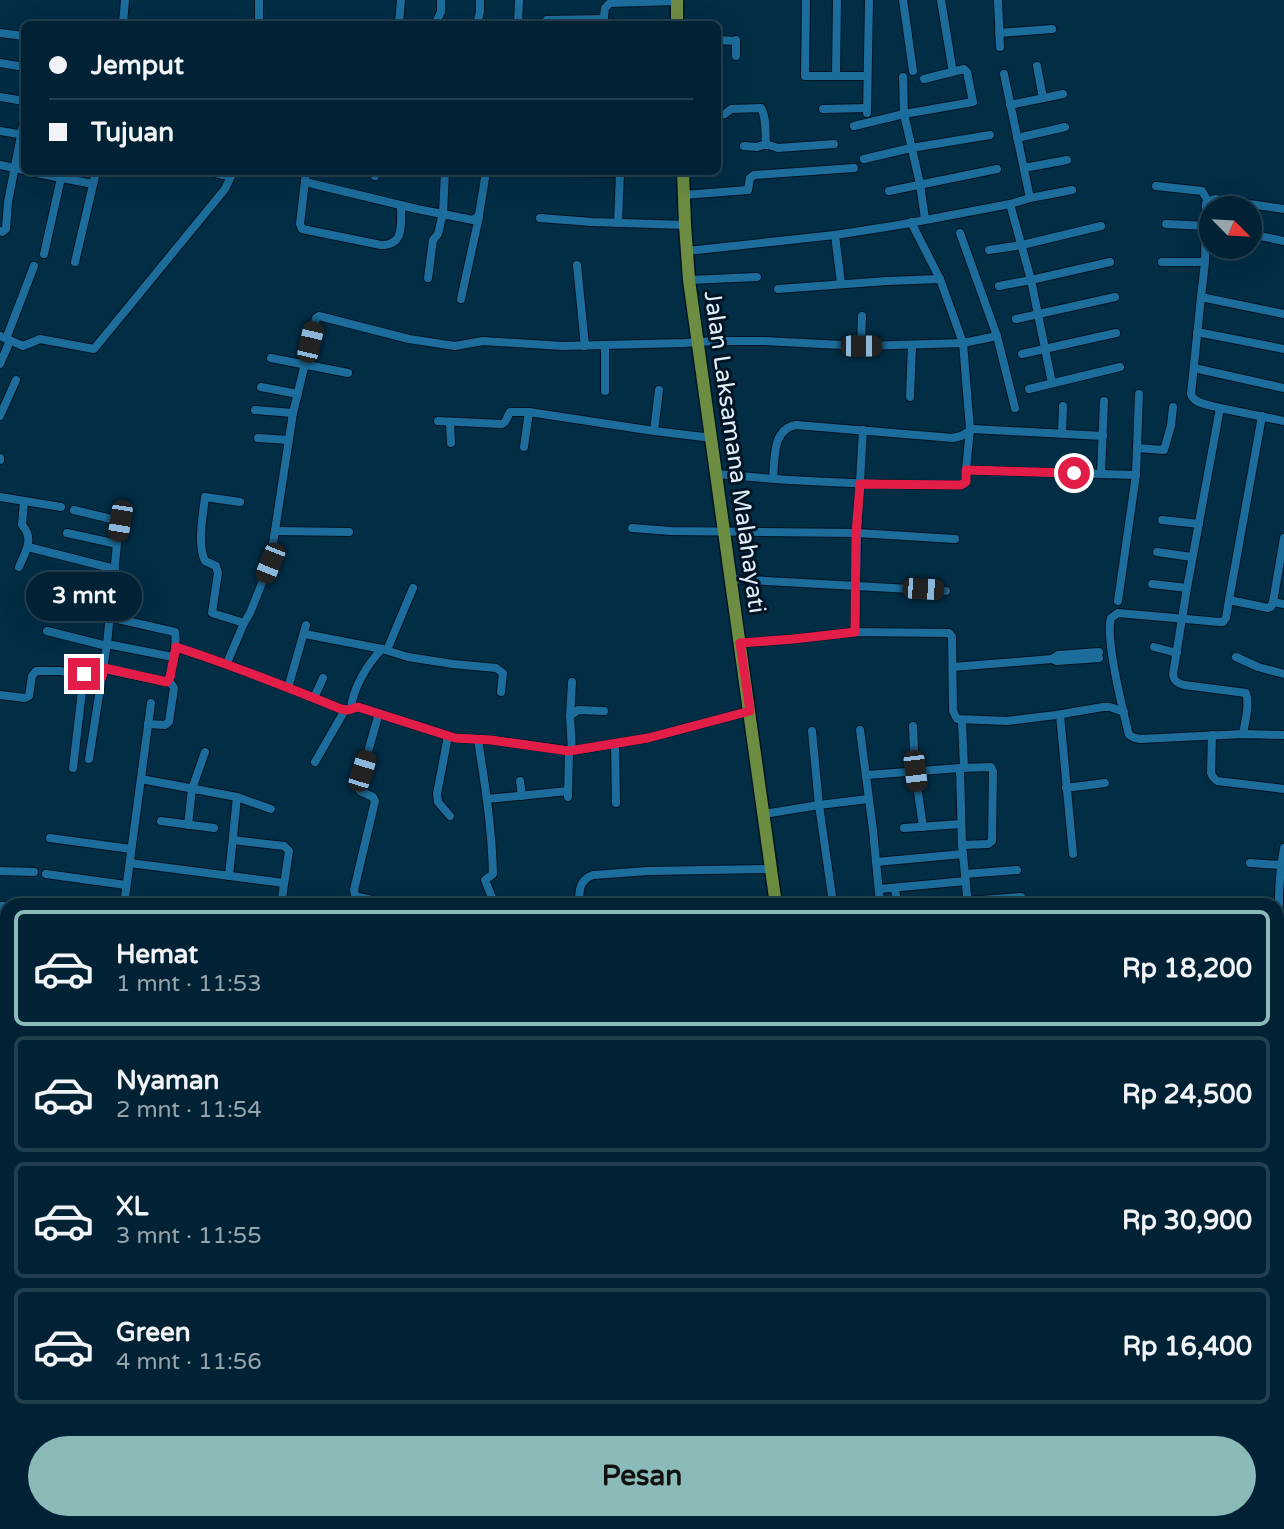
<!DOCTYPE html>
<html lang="id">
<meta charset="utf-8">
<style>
body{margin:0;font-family:"Varela Round",sans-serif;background:#0b2a3c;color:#f1f3f6;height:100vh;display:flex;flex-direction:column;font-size:26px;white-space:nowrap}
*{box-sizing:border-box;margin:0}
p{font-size:23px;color:#96a4ac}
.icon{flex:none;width:38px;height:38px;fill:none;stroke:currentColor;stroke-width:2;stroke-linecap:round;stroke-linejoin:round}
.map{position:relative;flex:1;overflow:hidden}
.sheet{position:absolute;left:0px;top:898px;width:1284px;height:632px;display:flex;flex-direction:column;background:#012234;border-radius:21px 21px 0 0;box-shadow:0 7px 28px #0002,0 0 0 2px #233f4f}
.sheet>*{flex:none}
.top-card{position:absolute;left:21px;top:21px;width:700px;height:154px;border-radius:10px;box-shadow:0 7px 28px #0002,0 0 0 2px #233f4f;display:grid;align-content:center;height:154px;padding:0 28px;background:#012234}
.needle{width:46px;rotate:114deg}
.buttons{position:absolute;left:1199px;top:196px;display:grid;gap:14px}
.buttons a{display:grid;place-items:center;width:63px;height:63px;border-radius:50%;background:#012234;box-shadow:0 7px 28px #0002,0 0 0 2px #233f4f;font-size:35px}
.end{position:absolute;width:32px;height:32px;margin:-16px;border:9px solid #e11d48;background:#fff;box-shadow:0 0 0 4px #fff}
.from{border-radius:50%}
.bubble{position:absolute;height:49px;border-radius:24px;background:#012234;box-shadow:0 7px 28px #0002,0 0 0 2px #233f4f;font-size:23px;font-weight:700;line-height:49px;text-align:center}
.car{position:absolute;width:21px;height:42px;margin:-21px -10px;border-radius:9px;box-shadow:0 0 5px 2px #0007;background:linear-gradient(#222 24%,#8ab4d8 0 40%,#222 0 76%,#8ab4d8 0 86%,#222 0)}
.top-card b{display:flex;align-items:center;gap:24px;height:66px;font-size:26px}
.top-card b+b{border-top:2px solid #233f4f}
.top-card i{width:18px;height:18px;background:#f1f3f6}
ul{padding:12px 0 0;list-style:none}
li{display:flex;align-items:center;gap:21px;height:116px;margin:0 14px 10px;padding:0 14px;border:4px solid #233f4f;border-radius:10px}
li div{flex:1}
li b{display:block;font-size:26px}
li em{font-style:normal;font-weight:700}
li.on{border-color:#8bbbb9}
li>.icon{width:63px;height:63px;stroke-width:1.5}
.cta{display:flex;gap:14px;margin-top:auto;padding:14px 28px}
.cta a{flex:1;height:80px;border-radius:42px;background:#8bbbb9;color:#111;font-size:28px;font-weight:700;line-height:80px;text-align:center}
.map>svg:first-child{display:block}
</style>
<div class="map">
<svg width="1284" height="1529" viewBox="0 0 1284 1529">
<rect width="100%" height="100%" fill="#012d45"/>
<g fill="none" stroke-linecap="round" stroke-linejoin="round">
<g stroke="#001423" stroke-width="10">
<g id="minor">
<polyline points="259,0 259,24"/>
<polyline points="806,0 805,76 867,76"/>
<polyline points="903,0 913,71"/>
<polyline points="941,0 952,67"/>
<polyline points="998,0 1000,47"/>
<polyline points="547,20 604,19"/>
<polyline points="123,24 125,0"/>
<polyline points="399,24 401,0"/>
<polyline points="435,24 441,12 441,0"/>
<polyline points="477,24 480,12 480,0"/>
<polyline points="518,24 519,0"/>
<polyline points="603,24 605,8 610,3 677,1"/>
<polyline points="0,33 24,36"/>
<polyline points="999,33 1052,29"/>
<polyline points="718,40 735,41"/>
<polyline points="736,56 736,40"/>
<polyline points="0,63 24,67"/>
<polyline points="1037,66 1043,98"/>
<polyline points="1004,74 1030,198 1010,204 1031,280 1052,383"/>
<polyline points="836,75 837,0"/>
<polyline points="903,77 904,114 920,184 925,219"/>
<polyline points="0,97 24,101"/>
<polyline points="1010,105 1063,94"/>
<polyline points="823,109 867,108"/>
<polyline points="867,113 869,0"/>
<path d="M718 115 725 114 731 109 761 108C767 118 765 133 766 144"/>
<polyline points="854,126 904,114 973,102 967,72 964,69 924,79"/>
<polyline points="0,131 24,135"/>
<polyline points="1017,138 1065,127"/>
<polyline points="744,146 757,147 766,144 778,148 834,144"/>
<polyline points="864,159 911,148 990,135"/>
<polyline points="0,165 24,170"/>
<polyline points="1024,168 1067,160"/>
<polyline points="31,172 93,184"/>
<polyline points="212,172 222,175 231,175"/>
<path d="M306 172 300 224 302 229 381 245C405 245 401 224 401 205"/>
<polyline points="564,172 620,173"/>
<polyline points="375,176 376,172"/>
<polyline points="305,182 417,209 473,220 479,215 486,172"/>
<polyline points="1156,186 1202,191 1208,201"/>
<polyline points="889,191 997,169"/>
<polyline points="684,195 748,190 750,178 754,175 854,168"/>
<polyline points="1030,198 1072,190"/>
<polyline points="540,218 592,222 685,225"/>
<polyline points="911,222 940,279 963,343 997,336 1015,408"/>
<polyline points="618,223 620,172"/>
<polyline points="1166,224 1208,226"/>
<polyline points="0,231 2,232 6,229 8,202 24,120"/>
<polyline points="960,233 997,336"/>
<polyline points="1250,234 1284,241"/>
<polyline points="835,235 841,283"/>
<polyline points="989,250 1022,245 1101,226"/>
<polyline points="687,251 835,235 899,225 1010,204"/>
<polyline points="44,254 61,178"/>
<polyline points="75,262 96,172"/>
<polyline points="1162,262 1205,262"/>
<polyline points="577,265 585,346"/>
<polyline points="428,278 433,240 438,234 443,213 445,172"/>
<polyline points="689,280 757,277"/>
<polyline points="999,286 1031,280 1110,262"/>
<polyline points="778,289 887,281 940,279"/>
<polyline points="1201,297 1205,262 1206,203 1215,199 1284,209"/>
<polyline points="461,299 479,217"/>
<polyline points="1016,319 1115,297"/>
<polyline points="1197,332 1284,349"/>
<polyline points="0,336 23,346 40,339 94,349 225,189 233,172"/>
<polyline points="6,339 34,266"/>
<polyline points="861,346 862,316"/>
<polyline points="1022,354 1116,333"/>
<polyline points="271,358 348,373"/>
<polyline points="0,364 10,341"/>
<polyline points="1194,368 1284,388"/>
<polyline points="261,387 298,394"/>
<polyline points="1029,389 1120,367"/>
<polyline points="659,390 654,431 712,438"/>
<polyline points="605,391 605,346"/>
<polyline points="910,397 912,346"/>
<path d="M1220 408C1210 405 1194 404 1191 394L1201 297 1284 314"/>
<polyline points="255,410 293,413"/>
<polyline points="0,416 16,380"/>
<polyline points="438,421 502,424 505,422 510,412 529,412 654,431"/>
<polyline points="450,422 451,443"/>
<polyline points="1062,433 1063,406"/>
<polyline points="258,438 289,440"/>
<polyline points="524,447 529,412"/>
<polyline points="1137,448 1164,450 1171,426 1173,407"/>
<polyline points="0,460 0,458"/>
<path d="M717 474C798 482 879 485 961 485L966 482V470"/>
<polyline points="1101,474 1136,475"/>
<path d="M773 478C775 459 772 429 796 425L953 438 961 436 973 429 1103 436"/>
<polyline points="0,497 61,507"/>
<path d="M240 502 205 497C203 515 197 545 205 561L216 566 218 573 212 613 244 623"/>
<polyline points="74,510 120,521"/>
<polyline points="1162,520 1199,524"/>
<polyline points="632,528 671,531 857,533 955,539"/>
<polyline points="276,531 349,532"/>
<polyline points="67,533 117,544"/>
<polyline points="28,547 115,569"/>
<polyline points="1157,552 1192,557"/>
<path d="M19 567C25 552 35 539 22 525L24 501"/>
<polyline points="52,579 112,594"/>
<polyline points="731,579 946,591"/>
<polyline points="1152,584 1187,588"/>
<polyline points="1229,600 1262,416"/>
<polyline points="1118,601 1136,475 1139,394"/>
<polyline points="1273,602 1284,538"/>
<polyline points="46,604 109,619"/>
<path d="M1284 604 1273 602 1271 607 1268 608 1229 600 1226 618 1223 622H1220L1118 613 1111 618C1105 638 1123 711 1129 735L1135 738 1140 739 1243 734 1284 735"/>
<polyline points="47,631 107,646"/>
<polyline points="855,632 857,533 863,430"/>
<polyline points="305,634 382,649 408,657 453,664 496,668 503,673 501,692"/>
<polyline points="740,643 794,639 855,632 949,633 952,637 953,711 957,719 1007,721 1056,715 1103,707 1110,707 1124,712"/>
<polyline points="107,644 173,657"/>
<path d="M175 647C232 665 287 687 341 709L348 710 358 707 455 738 491 740 572 751 648 738 750 711"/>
<polyline points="1154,647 1177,653"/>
<polyline points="387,650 413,588"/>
<polyline points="1236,657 1258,667 1284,674"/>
<polyline points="1052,659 1057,661 1099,658"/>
<polyline points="227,663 244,623 250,613 270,563 293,413 316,318 319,316 409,339 455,346 483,341 563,346 684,343 715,341 764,341 861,346 963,343 970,429 966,470 1101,474 1104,401"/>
<polyline points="953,667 1052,659 1058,655 1099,652"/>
<path d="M104 669 167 682C173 672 177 644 175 632L109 617"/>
<polyline points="288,688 306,625"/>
<polyline points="0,695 25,698 29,696 32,676 36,671 60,671 102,677"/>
<polyline points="314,698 323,678"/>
<path d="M351 708C353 688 368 663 382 649"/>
<polyline points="379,713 358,787 360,791 373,797 375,801 354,890 355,895 358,897 395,905"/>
<polyline points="1060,715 1073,854"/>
<polyline points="570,716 578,710 604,711"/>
<polyline points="962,721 964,768"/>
<polyline points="148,724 165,725 169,722 174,688 169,680"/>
<polyline points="913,726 915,771 923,827"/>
<polyline points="860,730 873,830 880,903"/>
<polyline points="812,731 819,805 833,903"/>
<path d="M1243 734C1245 721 1250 705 1246 693L1184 685C1177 683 1174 681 1173 674L1187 588 1220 408 1284 421"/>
<polyline points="1212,735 1211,773 1213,777 1217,781 1284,789"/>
<polyline points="448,736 437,794 438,802 450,816"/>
<path d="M478 740C485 784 492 829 493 874L485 880 495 905"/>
<polyline points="615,744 616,803"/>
<polyline points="572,751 570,716 572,682"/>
<polyline points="89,759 107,644 117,544 123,506"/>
<polyline points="315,762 345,710"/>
<polyline points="73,768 84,674"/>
<polyline points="960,768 962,845 968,905"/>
<polyline points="867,775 960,768 991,767 993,771 992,841 988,844 962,845"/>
<polyline points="141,779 237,797 271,809"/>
<polyline points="520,781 522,796"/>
<polyline points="1066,788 1105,783"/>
<polyline points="568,797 569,751"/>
<polyline points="487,799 568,791"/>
<polyline points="764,814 819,805 868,799"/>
<polyline points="161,821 214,828"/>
<polyline points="188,825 192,789 205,752"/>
<polyline points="904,828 961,824"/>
<polyline points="50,838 131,849"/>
<polyline points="233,840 284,846 289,851 281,905"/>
<path d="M1284 848C1274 899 1281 953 1284 1004"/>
<polyline points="876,862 963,854"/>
<polyline points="130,863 284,883"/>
<polyline points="1250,863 1281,865"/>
<polyline points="0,871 34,872"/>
<polyline points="46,874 126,885"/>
<polyline points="965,874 1017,870"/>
<polyline points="229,876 237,797"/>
<polyline points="895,888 897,905"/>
<polyline points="879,889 966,881"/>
<polyline points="968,901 1021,897"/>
<polyline points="124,905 151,703"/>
<path d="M579 905C579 891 579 880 593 875L648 871 771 869"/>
<polyline points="0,906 7,906"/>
<polyline points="0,979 3,939"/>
<polyline points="0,1150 7,1151"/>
<polyline points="1278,1220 1284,1219"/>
<polyline points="0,1224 7,1225"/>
<polyline points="0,1283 7,1283"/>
<polyline points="0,1399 7,1400"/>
<polyline points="0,1449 7,1449"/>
<polyline points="0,1519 7,1521"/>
<polyline points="241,1529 243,1522"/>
<polyline points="284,1529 285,1522"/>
<polyline points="655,1529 656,1522"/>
<polyline points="997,1529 997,1522"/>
<polyline points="1133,1529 1133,1522"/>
</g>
</g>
<g stroke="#001423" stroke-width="12">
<g id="tertiary">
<polyline points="0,979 7,989"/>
<polyline points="0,1042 7,1018"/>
<polyline points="0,1063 7,1069"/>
<polyline points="0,1444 6,1432 7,1424"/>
</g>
</g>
<g stroke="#001423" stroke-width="15">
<g id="trunk">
<polyline points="677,0 677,24"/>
<polyline points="683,172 685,225 689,280 776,905"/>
<polyline points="888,1522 889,1529"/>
</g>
</g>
<use href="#minor" stroke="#1c6d9c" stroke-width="8"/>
<use href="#tertiary" stroke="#1c6d9c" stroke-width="10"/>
<use href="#trunk" stroke="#6c8d42" stroke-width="12"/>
</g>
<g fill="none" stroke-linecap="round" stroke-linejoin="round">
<path stroke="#e11d48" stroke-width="9" d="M84 674 102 677 104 668 167 682 170 677 176 647C232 665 287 687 341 709L348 710 358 707 455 738 491 740 569 751 648 738 750 711 740 643 794 639 855 632 856 534 860 484 961 485 966 482V470L1074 473"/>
</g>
<g text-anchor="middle" stroke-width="6" stroke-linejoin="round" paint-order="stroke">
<g font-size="24" fill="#e0eef9" stroke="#001423">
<text transform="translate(735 452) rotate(82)" y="8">Jalan Laksamana Malahayati</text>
</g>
</g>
</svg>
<div class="buttons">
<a><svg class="needle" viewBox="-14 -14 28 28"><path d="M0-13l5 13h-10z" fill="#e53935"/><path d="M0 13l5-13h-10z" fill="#96a4ac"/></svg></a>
</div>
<i class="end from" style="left:1074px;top:473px"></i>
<i class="end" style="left:84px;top:674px"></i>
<div class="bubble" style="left:26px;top:572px;width:116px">3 mnt</div>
<i class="car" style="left:310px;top:342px;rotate:13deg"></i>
<i class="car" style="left:861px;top:346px;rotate:90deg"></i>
<i class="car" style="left:120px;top:521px;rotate:189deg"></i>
<i class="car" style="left:270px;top:563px;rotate:202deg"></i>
<i class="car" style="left:923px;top:589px;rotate:93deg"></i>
<i class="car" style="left:362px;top:771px;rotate:17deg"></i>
<i class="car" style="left:915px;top:771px;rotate:173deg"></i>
<div class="top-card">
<b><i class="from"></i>Jemput</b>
<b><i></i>Tujuan</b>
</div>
<section class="sheet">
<ul>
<li class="on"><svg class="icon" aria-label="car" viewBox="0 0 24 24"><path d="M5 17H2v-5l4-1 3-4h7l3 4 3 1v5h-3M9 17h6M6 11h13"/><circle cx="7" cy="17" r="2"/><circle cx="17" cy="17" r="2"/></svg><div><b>Hemat</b><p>1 mnt · 11:53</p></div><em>Rp 18,200</em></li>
<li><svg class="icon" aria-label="car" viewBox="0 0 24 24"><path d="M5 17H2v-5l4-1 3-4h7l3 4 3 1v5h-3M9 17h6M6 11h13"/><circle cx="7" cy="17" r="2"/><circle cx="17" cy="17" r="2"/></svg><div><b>Nyaman</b><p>2 mnt · 11:54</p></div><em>Rp 24,500</em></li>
<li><svg class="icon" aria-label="car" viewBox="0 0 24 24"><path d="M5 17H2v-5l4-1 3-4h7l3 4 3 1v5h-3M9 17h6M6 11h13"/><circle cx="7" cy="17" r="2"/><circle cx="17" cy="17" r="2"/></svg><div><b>XL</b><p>3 mnt · 11:55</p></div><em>Rp 30,900</em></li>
<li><svg class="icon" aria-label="car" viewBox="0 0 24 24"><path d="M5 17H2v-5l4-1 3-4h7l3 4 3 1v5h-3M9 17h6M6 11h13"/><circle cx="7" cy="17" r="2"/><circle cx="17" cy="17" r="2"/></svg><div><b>Green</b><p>4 mnt · 11:56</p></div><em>Rp 16,400</em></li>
</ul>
<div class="cta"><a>Pesan</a></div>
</section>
</div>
